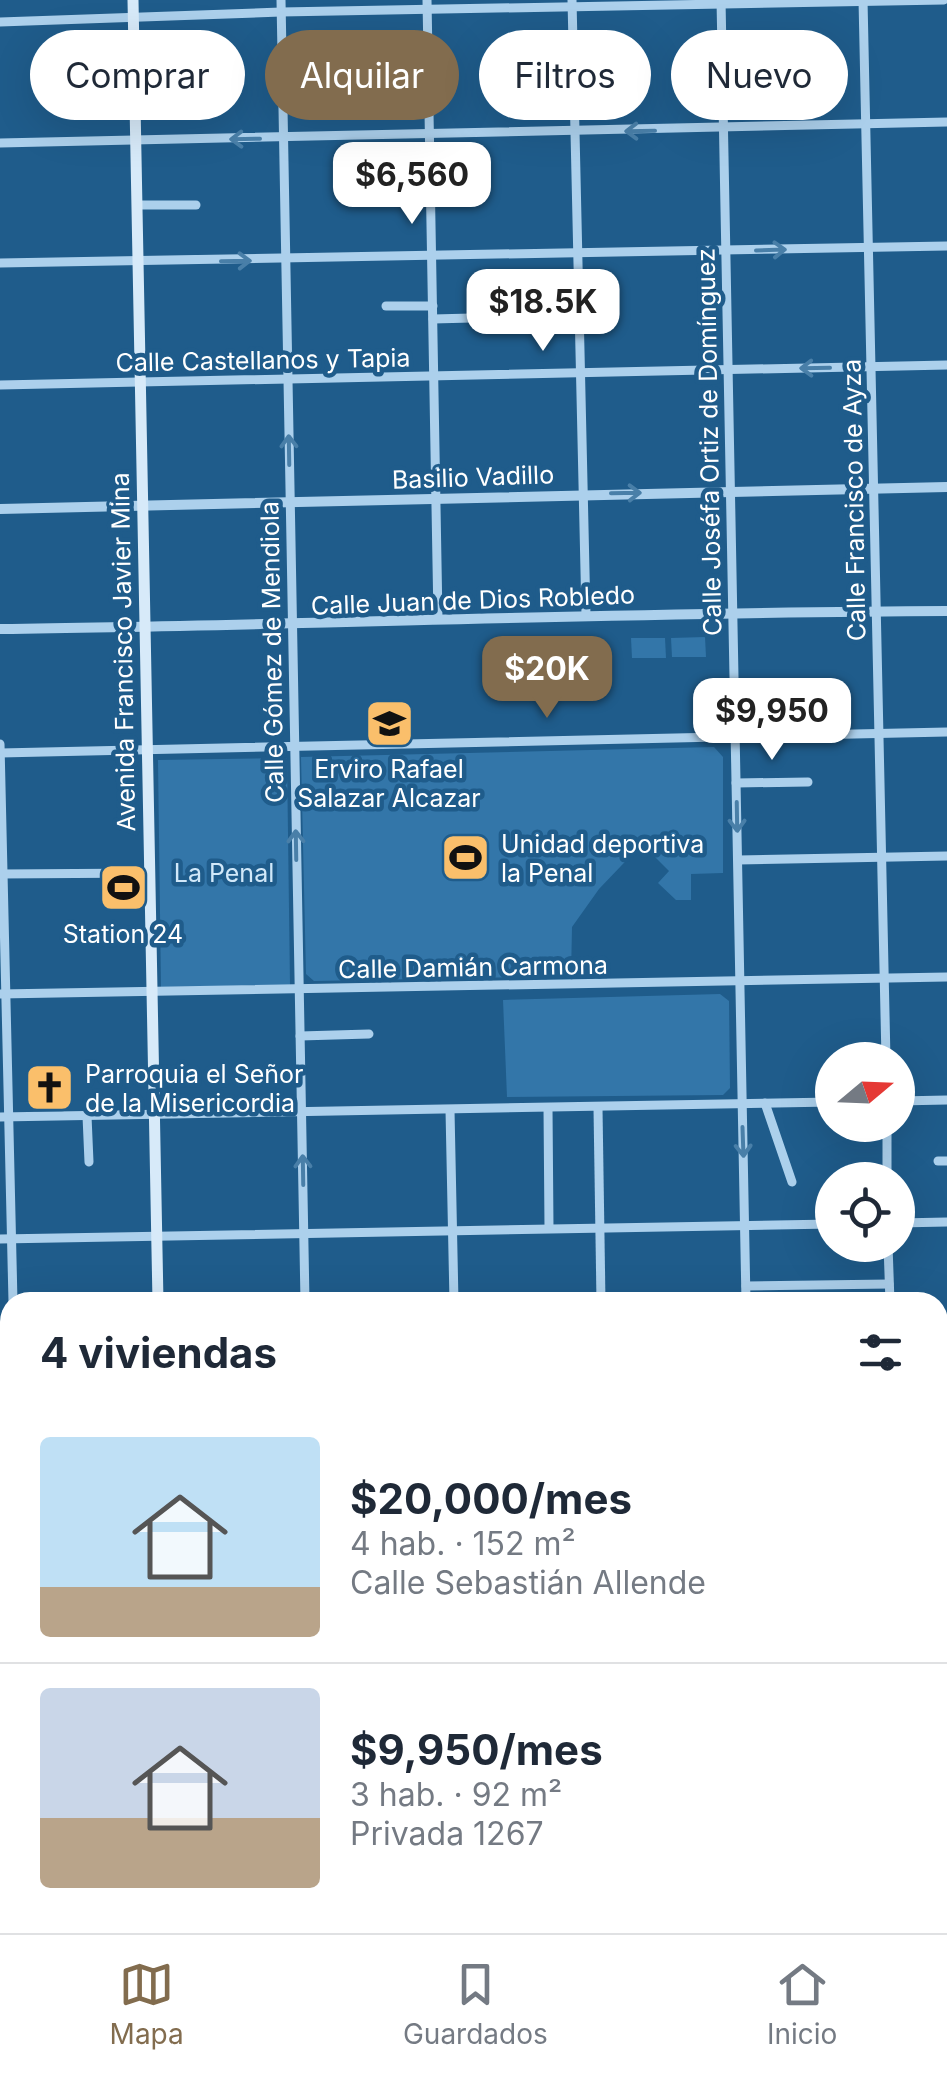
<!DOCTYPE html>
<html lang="es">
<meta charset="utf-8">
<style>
body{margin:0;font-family:Inter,sans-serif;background:#f2f2f3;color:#1f2937;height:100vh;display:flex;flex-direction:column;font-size:38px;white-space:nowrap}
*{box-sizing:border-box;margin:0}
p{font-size:32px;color:#747a83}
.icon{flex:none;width:55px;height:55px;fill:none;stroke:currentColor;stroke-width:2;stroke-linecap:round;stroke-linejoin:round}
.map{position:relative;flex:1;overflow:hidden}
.details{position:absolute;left:0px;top:1292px;width:948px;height:642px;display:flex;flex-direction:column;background:#fff;border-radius:30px 30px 0 0;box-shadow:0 10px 40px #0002}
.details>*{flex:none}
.banner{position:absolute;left:30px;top:30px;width:888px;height:90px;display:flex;gap:20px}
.needle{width:65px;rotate:71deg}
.fabs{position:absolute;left:815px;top:1042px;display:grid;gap:20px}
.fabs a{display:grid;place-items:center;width:100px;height:100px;border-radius:50%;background:#fff;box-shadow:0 10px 40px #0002;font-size:50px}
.price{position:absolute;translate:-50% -85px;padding:0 22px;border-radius:20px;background:#fff;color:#222;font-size:32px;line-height:65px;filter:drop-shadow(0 2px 5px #0008)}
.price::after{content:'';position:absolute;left:50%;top:60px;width:30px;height:22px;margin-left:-15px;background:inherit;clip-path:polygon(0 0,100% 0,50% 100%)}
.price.selected{background:#826c4e;color:#fff}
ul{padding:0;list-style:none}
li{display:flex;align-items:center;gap:30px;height:250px;padding:0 40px}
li+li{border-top:2px solid #e0e1e3}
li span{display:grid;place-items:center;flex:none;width:280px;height:200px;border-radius:10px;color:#555}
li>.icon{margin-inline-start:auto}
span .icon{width:120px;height:120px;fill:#fffc;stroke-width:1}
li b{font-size:42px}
h2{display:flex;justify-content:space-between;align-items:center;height:120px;padding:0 40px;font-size:42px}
.chip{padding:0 35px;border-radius:45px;background:#fff;box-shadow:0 10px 40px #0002;font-size:35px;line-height:90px}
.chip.selected{background:#826c4e;color:#fff}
.tabs{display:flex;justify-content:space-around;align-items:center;height:140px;border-top:2px solid #e0e1e3;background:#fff;font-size:28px;color:#747a83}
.tabs a{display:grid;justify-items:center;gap:5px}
.tabs .selected{color:#826c4e}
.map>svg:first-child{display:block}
.green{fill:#3376a9}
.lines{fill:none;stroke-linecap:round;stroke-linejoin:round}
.minor{stroke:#acd0ec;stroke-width:9}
.tertiary{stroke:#acd0ec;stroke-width:10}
.secondary{stroke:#d7eaf9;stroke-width:11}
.oneway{stroke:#497fa8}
.labels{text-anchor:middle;stroke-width:9;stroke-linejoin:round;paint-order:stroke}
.street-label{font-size:25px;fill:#fff;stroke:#1f5c8b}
.poi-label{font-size:25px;fill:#fff;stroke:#1f5c8b}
.park-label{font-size:25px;fill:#d1e8f9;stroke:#1f5c8b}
</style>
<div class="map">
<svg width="947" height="1933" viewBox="0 0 947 1933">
<rect width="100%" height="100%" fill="#1f5c8b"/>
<g class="green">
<polygon points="705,637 706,657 672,657 671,638"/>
<polygon points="631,638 665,638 666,658 632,658"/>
<polygon points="714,747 723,757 723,873 691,874 691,900 676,900 658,883 669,871 642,844 599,889 572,927 571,976 314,981 306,974 301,757"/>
<polygon points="287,758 290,985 161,987 158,760"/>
<polygon points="720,994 729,1001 730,1088 723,1095 507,1097 503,1000"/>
</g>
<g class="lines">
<g class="minor">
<polyline points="281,0 305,1302"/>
<polyline points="427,0 438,619"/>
<polyline points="572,0 586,615"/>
<polyline points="721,0 746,1302"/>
<polyline points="863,0 886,1060"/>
<polyline points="0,22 281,12 944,0"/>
<polyline points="0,143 947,122"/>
<polyline points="137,205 196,205"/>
<polyline points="0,263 947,246"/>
<polyline points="386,306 433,306"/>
<polyline points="433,319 579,315"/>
<polyline points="0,385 947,365"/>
<polyline points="0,744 13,1302"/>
<polyline points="0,753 947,732"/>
<polyline points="736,783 808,782"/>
<polyline points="738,860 947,856"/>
<polyline points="0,874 150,873"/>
<polyline points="0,994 947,977"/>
<polyline points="300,1036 369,1034"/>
<polyline points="898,1101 947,1100"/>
<polyline points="765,1103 792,1182"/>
<polyline points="548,1108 549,1228"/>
<polyline points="598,1108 601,1302"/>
<polyline points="450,1110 454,1302"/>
<polyline points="87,1116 89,1162"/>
<polyline points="0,1117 832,1102"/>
<polyline points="887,1125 887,1180"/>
<polyline points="938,1161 947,1161"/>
<polyline points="898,1223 947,1222"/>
<polyline points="0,1239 832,1224"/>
<polyline points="888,1245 890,1302"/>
<polyline points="746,1286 889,1284"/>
<polyline points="215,1302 215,1301"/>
<polyline points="938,1343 947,1343"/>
<polyline points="0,1362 10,1362"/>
<polyline points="938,1403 947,1403"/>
<polyline points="938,1466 947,1466"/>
<polyline points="0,1484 10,1484"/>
<polyline points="0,1542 10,1542"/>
<polyline points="938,1588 947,1588"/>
<polyline points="0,1605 10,1605"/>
<polyline points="938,1710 947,1710"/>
<polyline points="0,1726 10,1726"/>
<polyline points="938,1832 947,1832"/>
<polyline points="0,1850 10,1850"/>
<polyline points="24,1925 24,1933"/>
<polyline points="317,1925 317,1933"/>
<polyline points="464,1925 464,1933"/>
<polyline points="611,1925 611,1933"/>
<polyline points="672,1925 672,1933"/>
<polyline points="759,1925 759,1933"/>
<polyline points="904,1925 904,1933"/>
</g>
<g class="tertiary">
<polyline points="0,509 947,487"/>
<path d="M0,629C316,625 631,612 947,611"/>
</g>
<g class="secondary">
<polyline points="133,0 158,1302"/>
<polyline points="169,1925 169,1933"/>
</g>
</g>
<defs><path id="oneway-shaft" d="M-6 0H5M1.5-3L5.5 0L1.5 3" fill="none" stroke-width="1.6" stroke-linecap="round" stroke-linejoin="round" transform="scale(2.5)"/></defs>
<g class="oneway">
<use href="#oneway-shaft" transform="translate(640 131) rotate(179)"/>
<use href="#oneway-shaft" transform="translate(245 139) rotate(179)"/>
<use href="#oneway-shaft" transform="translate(771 250) rotate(-2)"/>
<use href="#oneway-shaft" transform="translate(236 261) rotate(-1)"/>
<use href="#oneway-shaft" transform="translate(815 368) rotate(179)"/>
<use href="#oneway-shaft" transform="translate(289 450) rotate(-91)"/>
<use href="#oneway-shaft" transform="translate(626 493) rotate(-1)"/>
<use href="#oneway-shaft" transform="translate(737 817) rotate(89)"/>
<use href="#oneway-shaft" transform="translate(296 845) rotate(-91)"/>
<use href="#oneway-shaft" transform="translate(743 1142) rotate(88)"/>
<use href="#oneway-shaft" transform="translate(303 1170) rotate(-91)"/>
</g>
<defs>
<symbol id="school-square" viewBox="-11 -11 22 22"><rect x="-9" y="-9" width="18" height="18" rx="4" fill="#fabf6b" stroke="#1f5c8b"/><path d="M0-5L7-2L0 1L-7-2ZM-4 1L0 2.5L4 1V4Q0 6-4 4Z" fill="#111"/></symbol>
<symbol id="stadium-square" viewBox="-11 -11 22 22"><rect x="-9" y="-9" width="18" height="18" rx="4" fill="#fabf6b" stroke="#1f5c8b"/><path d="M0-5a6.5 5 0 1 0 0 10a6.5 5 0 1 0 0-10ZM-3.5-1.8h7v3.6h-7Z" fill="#111"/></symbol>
<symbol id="church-square" viewBox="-11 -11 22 22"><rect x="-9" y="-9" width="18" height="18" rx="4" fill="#fabf6b" stroke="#1f5c8b"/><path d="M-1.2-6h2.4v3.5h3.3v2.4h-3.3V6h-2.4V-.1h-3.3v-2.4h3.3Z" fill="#111"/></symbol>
</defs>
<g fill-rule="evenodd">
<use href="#school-square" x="362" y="696" width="55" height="55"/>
<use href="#stadium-square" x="438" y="830" width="55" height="55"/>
<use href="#stadium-square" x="96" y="860" width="55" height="55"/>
<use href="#church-square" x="22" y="1060" width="55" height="55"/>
</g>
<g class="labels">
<g class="street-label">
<text transform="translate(263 360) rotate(-1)" y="9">Calle Castellanos y Tapia</text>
<text transform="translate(709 442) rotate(-91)" y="9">Calle Joséfa Ortiz de Domínguez</text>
<text transform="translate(473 477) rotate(-2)" y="9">Basilio Vadillo</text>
<text transform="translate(854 500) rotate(-91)" y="9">Calle Francisco de Ayza</text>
<text transform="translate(473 600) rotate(-2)" y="9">Calle Juan de Dios Robledo</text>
<text transform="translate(123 652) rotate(-91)" y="9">Avenida Francisco Javier Mina</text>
<text transform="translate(272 652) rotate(-91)" y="9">Calle Gómez de Mendiola</text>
<text transform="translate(473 967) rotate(-1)" y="9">Calle Damián Carmona</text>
</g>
<g class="poi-label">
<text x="389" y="778">Erviro Rafael<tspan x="389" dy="29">Salazar Alcazar</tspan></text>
<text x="501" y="853" text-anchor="start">Unidad deportiva<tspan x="501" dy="29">la Penal</tspan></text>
<text x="123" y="943">Station 24</text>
<text x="85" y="1083" text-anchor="start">Parroquia el Señor<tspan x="85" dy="29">de la Misericordia</tspan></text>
</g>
<g class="park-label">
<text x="224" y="882">La Penal</text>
</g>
</g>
</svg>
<div class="fabs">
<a><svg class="needle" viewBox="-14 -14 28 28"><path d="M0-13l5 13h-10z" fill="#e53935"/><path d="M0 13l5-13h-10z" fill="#747a83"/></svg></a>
<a><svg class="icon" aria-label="locate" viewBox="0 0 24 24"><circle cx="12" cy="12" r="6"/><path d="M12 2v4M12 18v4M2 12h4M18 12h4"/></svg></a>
</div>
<b class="price" style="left:412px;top:227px">$6,560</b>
<b class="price" style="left:543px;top:354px">$18.5K</b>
<b class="price selected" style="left:547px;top:721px">$20K</b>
<b class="price" style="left:772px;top:763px">$9,950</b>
<div class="banner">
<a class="chip">Comprar</a>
<a class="chip selected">Alquilar</a>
<a class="chip">Filtros</a>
<a class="chip">Nuevo</a>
</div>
<section class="details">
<h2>4 viviendas<svg class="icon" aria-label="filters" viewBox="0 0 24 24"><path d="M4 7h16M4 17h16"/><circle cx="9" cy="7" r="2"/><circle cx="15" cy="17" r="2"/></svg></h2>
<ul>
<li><span style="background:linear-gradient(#bfe0f5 75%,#b9a48a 0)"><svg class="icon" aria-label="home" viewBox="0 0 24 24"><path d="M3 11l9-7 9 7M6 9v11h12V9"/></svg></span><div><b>$20,000/mes</b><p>4 hab. · 152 m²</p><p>Calle Sebastián Allende</p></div></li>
<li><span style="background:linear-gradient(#c9d6e8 65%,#b9a48a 0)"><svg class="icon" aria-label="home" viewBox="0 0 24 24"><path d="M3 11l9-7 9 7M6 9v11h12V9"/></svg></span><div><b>$9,950/mes</b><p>3 hab. · 92 m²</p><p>Privada 1267</p></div></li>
</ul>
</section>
</div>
<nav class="tabs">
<a class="selected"><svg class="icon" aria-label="map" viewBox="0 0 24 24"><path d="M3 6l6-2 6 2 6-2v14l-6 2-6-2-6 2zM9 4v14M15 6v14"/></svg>Mapa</a>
<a><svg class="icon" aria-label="saved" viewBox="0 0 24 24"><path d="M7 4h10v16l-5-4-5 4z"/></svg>Guardados</a>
<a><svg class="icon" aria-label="home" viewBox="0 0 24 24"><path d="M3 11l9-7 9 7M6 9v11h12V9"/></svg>Inicio</a>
</nav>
